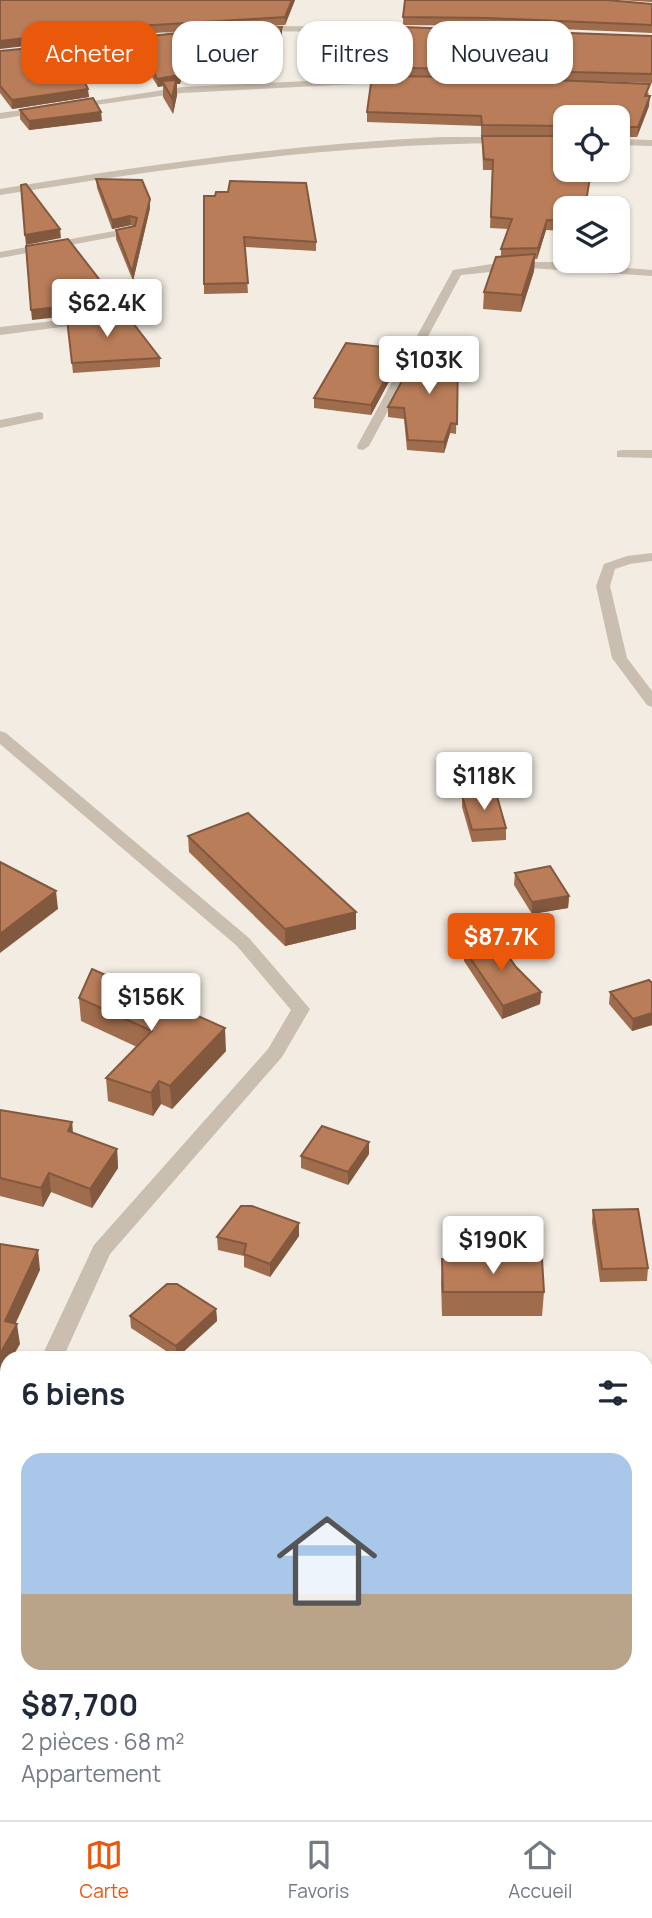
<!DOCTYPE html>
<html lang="fr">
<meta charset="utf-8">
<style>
body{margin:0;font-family:Manrope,sans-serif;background:#f2f2f3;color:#1f2937;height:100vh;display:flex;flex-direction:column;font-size:26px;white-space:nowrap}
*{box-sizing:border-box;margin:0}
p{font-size:23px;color:#747a83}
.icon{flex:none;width:38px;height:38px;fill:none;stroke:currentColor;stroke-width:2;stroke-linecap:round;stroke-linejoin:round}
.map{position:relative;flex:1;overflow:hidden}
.side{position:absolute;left:0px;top:1351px;width:653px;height:469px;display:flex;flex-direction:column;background:#fff;border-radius:21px 21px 0 0;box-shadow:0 2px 5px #0004}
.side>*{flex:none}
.top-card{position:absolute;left:21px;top:21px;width:611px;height:63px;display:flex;gap:14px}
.controls{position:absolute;left:553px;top:105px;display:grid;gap:14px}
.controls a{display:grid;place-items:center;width:77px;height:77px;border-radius:14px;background:#fff;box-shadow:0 2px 5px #0004;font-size:35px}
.price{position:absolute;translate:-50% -60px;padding:0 16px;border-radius:7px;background:#fff;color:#222;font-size:23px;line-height:46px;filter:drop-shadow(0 2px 4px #0008)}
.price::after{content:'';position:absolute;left:50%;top:42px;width:21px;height:16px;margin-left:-10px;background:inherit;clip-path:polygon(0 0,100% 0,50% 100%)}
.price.on{background:#ea580c;color:#fff}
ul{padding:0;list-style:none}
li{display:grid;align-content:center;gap:14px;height:371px;padding:0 21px}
li span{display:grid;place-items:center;height:217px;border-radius:21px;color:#555}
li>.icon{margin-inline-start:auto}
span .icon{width:126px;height:126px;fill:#fffc;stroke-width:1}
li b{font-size:30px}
h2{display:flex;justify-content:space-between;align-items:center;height:84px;padding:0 21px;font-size:30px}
.chip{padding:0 24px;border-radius:21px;background:#fff;box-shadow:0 2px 5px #0004;font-size:24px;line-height:63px}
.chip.on{background:#ea580c;color:#fff}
.menu{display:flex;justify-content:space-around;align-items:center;height:98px;border-top:2px solid #e0e1e3;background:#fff;font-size:19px;color:#747a83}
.menu a{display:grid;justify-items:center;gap:4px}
.menu .on{color:#ea580c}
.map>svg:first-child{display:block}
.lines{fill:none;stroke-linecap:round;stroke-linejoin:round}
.lane{fill:#c9beaf;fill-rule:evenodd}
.street{fill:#c9beaf;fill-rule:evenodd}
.wall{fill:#9f6c4d}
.shaded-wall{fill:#82583e}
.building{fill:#b97d59;stroke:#82583e;stroke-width:2}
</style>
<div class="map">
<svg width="652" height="1820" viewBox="0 0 652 1820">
<rect width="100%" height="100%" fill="#f2ece3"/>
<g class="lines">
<polygon class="lane" points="505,262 554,262 652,270 652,276 529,268 461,275 369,446 363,450 358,449 357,446 453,270"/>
<g class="street">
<polygon points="258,26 426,27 430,30 426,33 255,31 255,27"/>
<polygon points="226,27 229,28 229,32 167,38 163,35 167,32"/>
<polygon points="393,77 396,78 396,82 182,93 73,108 68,105 182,87"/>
<polygon points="42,107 47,110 45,112 0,119 0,113"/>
<path d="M441,137H504L509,140L504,143C334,144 168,168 0,195V189C146,165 292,144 441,137Z"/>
<polygon points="618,139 652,140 652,146 618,145"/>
<polygon points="131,228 135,229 135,233 0,258 0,252"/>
<polygon points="157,309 161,310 161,314 0,335 0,327"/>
<polygon points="39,412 43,413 43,419 0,428 0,420"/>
<polygon points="622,450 652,450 652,458 617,457 617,451"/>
<polygon points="652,553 652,561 630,564 615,569 610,586 627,658 652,691 652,707 647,705 612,658 596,586 604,564 627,556"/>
<polygon points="0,731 6,733 249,938 310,1009 282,1057 110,1254 63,1358 41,1358 94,1245 268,1049 291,1010 237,946 0,744"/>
<polygon points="7,1449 7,1480 0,1482 0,1451"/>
<polygon points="0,1699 7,1701 7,1724 0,1722"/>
<polygon points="247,1813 288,1813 291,1820 250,1820"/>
</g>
</g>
<g class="wall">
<polygon points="0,0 295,0 285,25 122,35"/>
<polygon points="619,0 652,0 652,2"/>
<polygon points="652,4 652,33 488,26 403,25 403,17"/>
<polygon points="282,27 282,35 269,71 203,71 203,31"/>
<polygon points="652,36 652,83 588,81 649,93 648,96 649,106 637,137 618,137 618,117 565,117 565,136 481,135 481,126 367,122 367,112 413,76 373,75 373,67 399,52"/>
<polygon points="190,40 180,84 177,84 177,95 173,114 163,97 163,86 158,87 152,77 86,84 89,97 12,109 0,93 0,51"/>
<polygon points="20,110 102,121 29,130 20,119"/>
<polygon points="482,136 606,170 606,181 590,181 565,208 565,231 546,230 537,259 535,259 534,271 521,312 483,309 484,292 501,256 501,249 508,229 490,228 492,170 483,170"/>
<polygon points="96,179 150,199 150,208 133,281 116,239 116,230 134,227 131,225 112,229 97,188"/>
<polygon points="204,196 316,242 316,251 245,247 248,293 204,294"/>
<polygon points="123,314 160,358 160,367 73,373 67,319"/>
<polygon points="458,356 456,434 450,433 444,453 407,450 404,419 388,417 388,407"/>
<polygon points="401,359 371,415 314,408 314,398"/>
<polygon points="462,795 506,828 506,840 472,842 462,807"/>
<polygon points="188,836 356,912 356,929 285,946 189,852"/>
<polygon points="515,873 569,896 568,908 532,914 514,885"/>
<polygon points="464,949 516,967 541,992 540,1004 502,1019 464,961"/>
<polygon points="652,983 652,1025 632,1031 609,1004 610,992"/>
<polygon points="79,998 226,1051 172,1109 161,1104 153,1116 108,1101 106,1078 137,1047 81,1021"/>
<polygon points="0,1110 72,1122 73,1133 117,1149 118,1168 92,1208 51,1192 43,1207 0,1196"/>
<polygon points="369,1154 348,1185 301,1168 301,1156"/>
<polygon points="593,1210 648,1268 647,1281 600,1282 592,1222"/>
<polygon points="299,1236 270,1277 244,1267 244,1256 218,1250 217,1237"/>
<polygon points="442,1259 544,1292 542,1316 442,1316 441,1283"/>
<polygon points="216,1309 217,1321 177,1358 131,1328 130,1316"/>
<polygon points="567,1813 646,1813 652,1820 596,1820"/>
</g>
<g class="shaded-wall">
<polygon points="292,0 295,0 285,25 285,17"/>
<polygon points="121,27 122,35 0,49 0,41"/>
<polygon points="282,27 282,35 269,71 269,63"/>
<polygon points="190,32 190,40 180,84 177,84 177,95 173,114 172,98 162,81 163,86 158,87 157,79"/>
<polygon points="152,69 152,77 82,84 81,75"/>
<polygon points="88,89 89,97 12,109 12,100"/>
<polygon points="650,96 649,106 637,137 638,127"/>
<polygon points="101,112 102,121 29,130 29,121"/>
<polygon points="150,199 150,208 133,281 132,272"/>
<polygon points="130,216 131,225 112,229 112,220"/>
<polygon points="547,220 546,230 537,259 538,248"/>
<polygon points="60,229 61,238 26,245 25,235"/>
<polygon points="535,254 534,271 521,312 522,295"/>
<polygon points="116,301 117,311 32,320 31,310"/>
<polygon points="402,349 401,359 371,415 371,405"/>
<polygon points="451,423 450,433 444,453 444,442"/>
<polygon points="56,891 58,909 0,953 0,934"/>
<polygon points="569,896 568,908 532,914 532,902"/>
<polygon points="356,912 356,929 285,946 285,929"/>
<polygon points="541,992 540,1004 502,1019 503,1006"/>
<polygon points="652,1013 652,1025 632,1031 633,1019"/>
<polygon points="225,1028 226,1051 172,1109 170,1086"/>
<polygon points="159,1081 161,1104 153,1116 151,1093"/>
<polygon points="72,1122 73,1140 68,1131"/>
<polygon points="369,1142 369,1154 348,1185 348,1172"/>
<polygon points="117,1149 118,1168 92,1208 90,1189"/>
<polygon points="49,1173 51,1192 43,1207 41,1188"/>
<polygon points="299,1223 299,1236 270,1277 270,1264"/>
<polygon points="38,1250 40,1270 8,1340 17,1324 20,1344 12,1358 7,1358 7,1366 0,1378 0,1354 5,1321"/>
<polygon points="216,1309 217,1321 176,1358 176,1346"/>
<polygon points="26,1813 40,1813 37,1820 22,1820"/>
</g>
<g class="building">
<polygon points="0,0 292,0 285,17 121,27 0,41"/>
<polygon points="405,0 607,0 652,4 652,25 488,18 403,17"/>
<polygon points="282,27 269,63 203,63 203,31"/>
<polygon points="402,27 652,36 652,74 373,67 375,51 399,52"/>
<polygon points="190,32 179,75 157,79 152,69 81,75 88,89 12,100 0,86 0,51"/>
<polygon points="372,76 477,77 650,84 645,96 650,96 638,127 618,127 618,117 565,117 565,126 482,125 481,116 367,112"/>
<polygon points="176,80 172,98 162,81"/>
<polygon points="93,98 101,112 29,121 20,110"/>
<polygon points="482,136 565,136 565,170 606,170 606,171 591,171 585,208 565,208 565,221 547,220 538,248 501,249 512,219 491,217 493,160 484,159"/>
<polygon points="96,179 142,180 150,199 132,272 116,230 135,226 137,218 130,216 112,220"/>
<polygon points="230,181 306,183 316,242 244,237 248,283 204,284 204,196 215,196 216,192 228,192"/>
<polygon points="26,184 60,229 25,235 21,185"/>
<polygon points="68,239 116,301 31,310 26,246"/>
<polygon points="535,254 522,295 484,292 496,257"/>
<polygon points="123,312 122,314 126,314 160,358 72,363 67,319"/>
<polygon points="346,343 402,349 371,405 314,398"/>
<polygon points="418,351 458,356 457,424 451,423 444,442 408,440 404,408 388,407"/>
<polygon points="496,793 506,828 472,830 462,795"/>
<polygon points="248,813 356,912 285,929 188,836"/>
<polygon points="0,862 56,891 0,934"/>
<polygon points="550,866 569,896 532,902 515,873"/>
<polygon points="497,940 516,967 541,992 503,1006 464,949"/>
<polygon points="92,969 225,1028 170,1086 159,1081 151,1093 106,1078 152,1031 79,998"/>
<polygon points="649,980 652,983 652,1013 633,1019 610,992"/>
<polygon points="0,1110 72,1122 68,1131 117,1149 90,1189 49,1173 41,1188 0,1178"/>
<polygon points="322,1126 369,1142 348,1172 301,1156"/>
<polygon points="241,1206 252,1206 299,1223 270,1264 244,1254 246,1244 217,1237"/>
<polygon points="638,1209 648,1268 602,1269 593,1210"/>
<polygon points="0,1244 38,1250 5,1321 17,1324 0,1354"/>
<polygon points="442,1259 542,1259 544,1292 443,1292"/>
<polygon points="167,1284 177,1284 216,1309 176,1346 130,1316"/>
<polygon points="0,1715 7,1717 7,1813 26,1813 22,1820 0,1820"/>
<polygon points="646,1760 652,1760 652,1820 600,1820 600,1813 646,1813"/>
</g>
</svg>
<div class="controls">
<a><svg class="icon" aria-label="locate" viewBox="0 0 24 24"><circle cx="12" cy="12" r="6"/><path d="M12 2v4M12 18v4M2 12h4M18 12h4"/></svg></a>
<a><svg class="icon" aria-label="layers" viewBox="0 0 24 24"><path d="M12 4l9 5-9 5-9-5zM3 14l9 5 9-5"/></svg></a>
</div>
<b class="price" style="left:107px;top:339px">$62.4K</b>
<b class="price" style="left:429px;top:396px">$103K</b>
<b class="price" style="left:484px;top:812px">$118K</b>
<b class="price on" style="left:501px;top:973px">$87.7K</b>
<b class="price" style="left:151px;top:1033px">$156K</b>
<b class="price" style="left:493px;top:1276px">$190K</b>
<div class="top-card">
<a class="chip on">Acheter</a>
<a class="chip">Louer</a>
<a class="chip">Filtres</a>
<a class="chip">Nouveau</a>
</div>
<section class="side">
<h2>6 biens<svg class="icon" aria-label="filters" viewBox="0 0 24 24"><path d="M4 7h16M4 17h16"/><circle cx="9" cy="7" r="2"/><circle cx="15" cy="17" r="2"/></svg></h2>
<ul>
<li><span style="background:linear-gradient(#a9c7e8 65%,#b9a48a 0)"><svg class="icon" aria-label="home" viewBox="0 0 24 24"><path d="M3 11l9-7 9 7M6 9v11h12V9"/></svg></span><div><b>$87,700</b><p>2 pièces · 68 m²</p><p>Appartement</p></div></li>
</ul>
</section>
</div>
<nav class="menu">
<a class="on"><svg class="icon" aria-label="map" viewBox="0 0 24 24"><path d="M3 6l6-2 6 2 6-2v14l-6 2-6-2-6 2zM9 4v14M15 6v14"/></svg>Carte</a>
<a><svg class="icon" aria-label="saved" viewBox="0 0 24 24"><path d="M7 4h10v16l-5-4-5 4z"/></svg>Favoris</a>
<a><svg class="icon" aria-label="home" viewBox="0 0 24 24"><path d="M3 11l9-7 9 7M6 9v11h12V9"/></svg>Accueil</a>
</nav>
